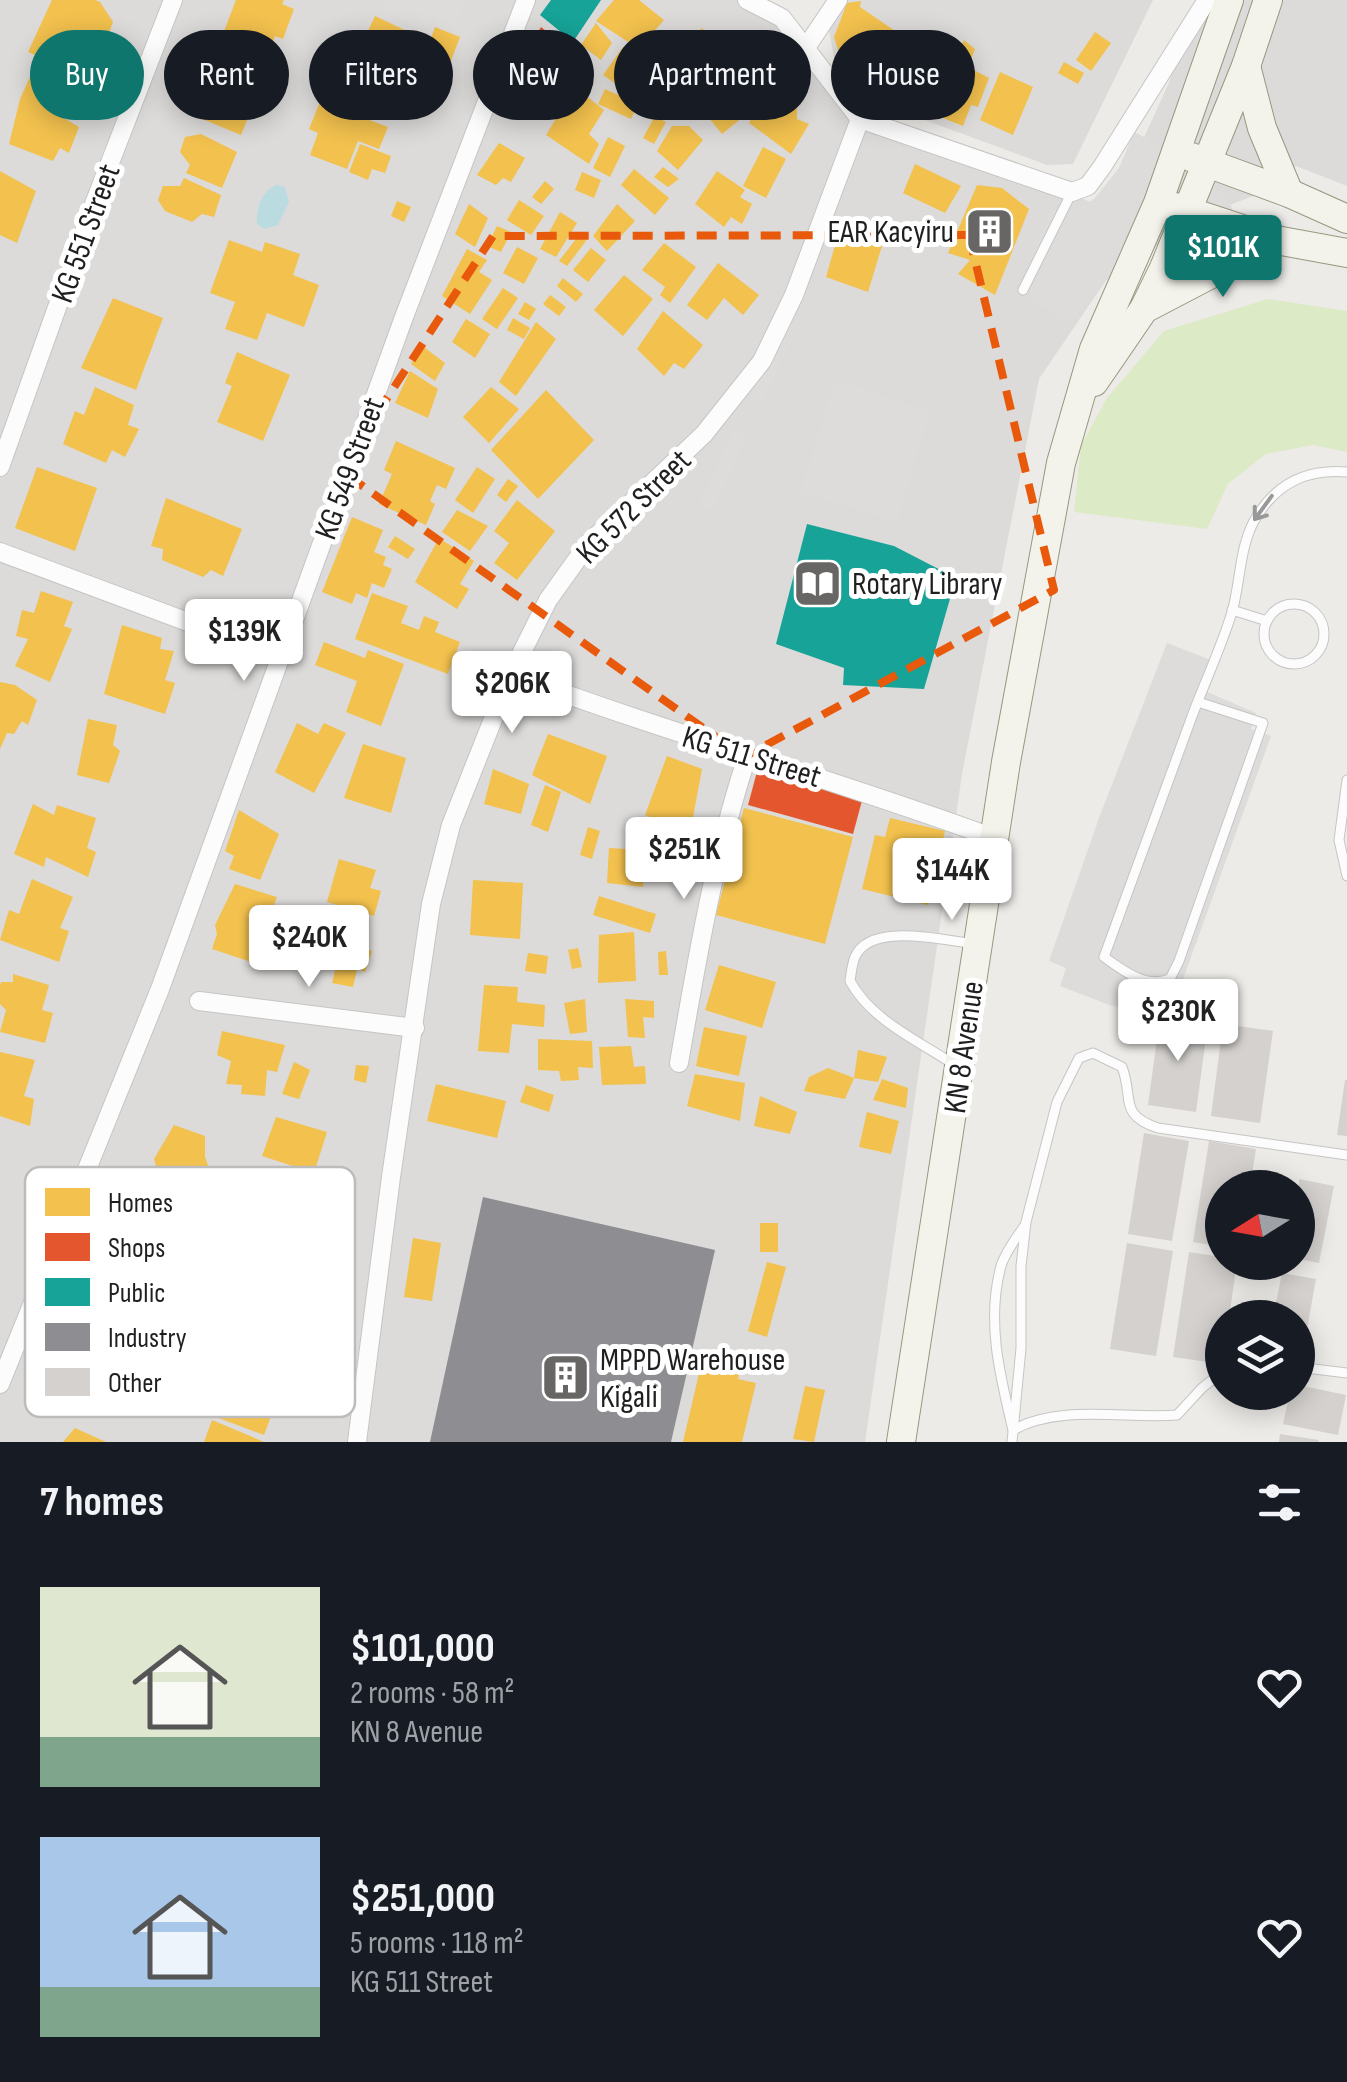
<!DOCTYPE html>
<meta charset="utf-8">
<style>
body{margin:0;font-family:"Sofia Sans Condensed",sans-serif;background:#242831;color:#f1f3f6;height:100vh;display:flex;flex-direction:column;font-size:38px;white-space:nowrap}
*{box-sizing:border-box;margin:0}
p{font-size:32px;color:#9ea1a6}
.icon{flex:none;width:55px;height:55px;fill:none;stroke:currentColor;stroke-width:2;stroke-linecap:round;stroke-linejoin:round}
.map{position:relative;height:1442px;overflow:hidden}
.sheet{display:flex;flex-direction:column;background:#171b24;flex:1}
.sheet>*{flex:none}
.top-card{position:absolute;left:30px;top:30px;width:1288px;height:90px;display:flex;gap:20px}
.needle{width:65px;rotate:259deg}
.fabs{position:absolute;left:1205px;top:1170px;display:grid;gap:20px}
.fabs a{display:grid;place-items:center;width:110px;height:110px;border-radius:50%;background:#171b24;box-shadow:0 5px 25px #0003;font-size:50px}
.price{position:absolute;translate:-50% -85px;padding:0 22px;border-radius:10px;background:#fff;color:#222;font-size:32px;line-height:65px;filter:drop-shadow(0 2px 5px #0008)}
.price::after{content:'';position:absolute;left:50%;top:60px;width:30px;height:22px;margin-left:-15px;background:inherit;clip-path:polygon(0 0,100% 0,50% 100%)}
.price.selected{background:#0f766e;color:#fff}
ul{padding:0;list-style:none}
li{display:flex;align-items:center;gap:30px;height:250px;padding:0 40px}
li span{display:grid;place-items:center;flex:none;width:280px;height:200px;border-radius:0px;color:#555}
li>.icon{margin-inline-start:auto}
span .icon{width:120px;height:120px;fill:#fffc;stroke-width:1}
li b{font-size:42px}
h2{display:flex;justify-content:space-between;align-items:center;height:120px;padding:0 40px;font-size:42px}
.chip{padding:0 35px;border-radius:45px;background:#171b24;box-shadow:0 5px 25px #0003;font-size:35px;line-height:90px}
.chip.selected{background:#0f766e;color:#fff}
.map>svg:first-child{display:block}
.residential{fill:#dcdbd9}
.grass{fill:#dceac6}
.parking{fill:#dddcdb}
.water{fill:#badce1}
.homes{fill:#f2c14e}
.shops{fill:#e4572e}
.public{fill:#17a398}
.industry{fill:#8d8d92}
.building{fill:#d4d1ce}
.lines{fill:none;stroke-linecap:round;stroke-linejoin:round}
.lane-casing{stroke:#c6c5c4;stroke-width:11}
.street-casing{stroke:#c6c5c4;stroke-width:20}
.secondary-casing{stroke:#97977f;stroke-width:30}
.lane{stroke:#fcfcfc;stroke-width:9}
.street{stroke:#fcfcfc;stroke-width:18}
.secondary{stroke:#f4f3eb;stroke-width:28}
.oneway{stroke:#999}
.marked{fill:none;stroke:#e8590c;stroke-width:8;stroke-dasharray:20 12;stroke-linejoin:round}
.labels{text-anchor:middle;stroke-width:10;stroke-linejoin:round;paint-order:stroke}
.poi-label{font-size:32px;fill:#1f1f1f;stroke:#fff;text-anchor:start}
.street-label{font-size:32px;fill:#1f1f1f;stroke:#fff}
.key{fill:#fff;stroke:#bcbcbc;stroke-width:2.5}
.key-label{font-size:28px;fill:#1f1f1f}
</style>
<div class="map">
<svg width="1347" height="1442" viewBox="0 0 1347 1442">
<rect width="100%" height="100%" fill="#edebe8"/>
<polygon class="residential" points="0,0 742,0 778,17 839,85 825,8 827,0 1153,0 1073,164 1047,165 843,90 867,120 902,128 1111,210 1167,87 1201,0 1347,0 1347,186 1296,166 1272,189 1211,212 1115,267 1039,379 962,774 865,1442 0,1442"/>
<polygon class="grass" points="1268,299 1347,311 1347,452 1313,445 1266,454 1228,484 1207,529 1074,512 1081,445 1107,398 1164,331"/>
<g class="parking">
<polygon points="386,0 465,0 456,25 433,17 426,29 382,10"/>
<polygon points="1134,132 1168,149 1199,178 1227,197 1234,213 1183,231 1124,264 1098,288 1070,324 1017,291 1051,211 1079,209 1095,198 1119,168"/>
<polygon points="782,321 796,328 763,402 750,396"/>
<polygon points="835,379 930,412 897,522 800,492"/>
<polygon points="734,430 748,436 712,511 699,504"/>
<polygon points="1167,643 1211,660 1198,688 1256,713 1251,729 1271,736 1174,1004 1160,998 1148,1010 1112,1006 1060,986 1066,968 1049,961 1099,818"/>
</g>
<path class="water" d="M276,185L285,187L289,202L278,225L264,229L257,224C256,207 261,193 276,185Z"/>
<g class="homes">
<polygon points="52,0 95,0 100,2 113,22 95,71 80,64 75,72 28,52"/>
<polygon points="236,0 284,0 282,4 294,9 283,39 275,36 268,57 221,39"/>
<polygon points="614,0 639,0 664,20 639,49 596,21"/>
<polygon points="861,1 860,7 901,35 887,64 854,40 854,49 838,50 834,37 847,3"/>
<polygon points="375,16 411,33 408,38 420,44 398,88 390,84 385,95 360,83 371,61 357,54"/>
<polygon points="596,23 612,43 601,60 581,45"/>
<polygon points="435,27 460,37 437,98 412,90"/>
<polygon points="702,28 730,57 707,84 674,52"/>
<polygon points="1095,32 1111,43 1091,71 1076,60"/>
<polygon points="964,40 975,49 968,67 989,78 978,107 971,105 963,126 943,118 949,100 937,94"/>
<polygon points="750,42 787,66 771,90 730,68"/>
<polygon points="179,47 194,53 188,68 173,62"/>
<polygon points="623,47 645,61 626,91 603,75"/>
<polygon points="902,51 929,64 915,96 886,83"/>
<polygon points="220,53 273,75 260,108 253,105 241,135 195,116"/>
<polygon points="666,54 695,80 676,101 645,77"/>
<polygon points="1064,62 1084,73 1078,84 1058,73"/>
<polygon points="33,70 75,92 62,117 79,127 69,153 60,148 53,161 9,144 20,99"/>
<polygon points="734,71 763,97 751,112 722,86"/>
<polygon points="1000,72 1033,87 1013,135 980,120"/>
<polygon points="786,82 797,97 797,119 809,124 791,154 749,123 759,105"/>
<polygon points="717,85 743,117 722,134 696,102"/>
<polygon points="575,87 604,110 589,134 599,144 589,164 546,135"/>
<polygon points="605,89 638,104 631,119 598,104"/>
<polygon points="336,95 368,108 364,118 388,127 379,149 358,141 347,169 310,155 318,133 309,129 319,104 331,109"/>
<polygon points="655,116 666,122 654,144 643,138"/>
<polygon points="672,126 689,126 703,140 678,170 657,151"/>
<polygon points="201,134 237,152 222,188 186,173 190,165 180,152 185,137"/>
<polygon points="608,137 625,146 610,177 593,168"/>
<polygon points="499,143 525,158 511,182 503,178 496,185 477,175"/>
<polygon points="360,144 391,156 385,173 372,169 368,180 349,172"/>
<polygon points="763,147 786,159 766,198 743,186"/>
<polygon points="915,164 961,186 945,213 903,193"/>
<polygon points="663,167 679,179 668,187 654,177"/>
<polygon points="634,169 669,198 655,215 621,185"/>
<polygon points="0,171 36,191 17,243 0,235"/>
<polygon points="717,171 745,190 740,197 752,204 742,224 731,217 724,227 695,204"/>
<polygon points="582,172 601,180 594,198 575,190"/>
<polygon points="184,178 221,195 214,217 202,214 192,222 165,211 158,200 163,186 180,186"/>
<polygon points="545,181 554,189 541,204 532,197"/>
<polygon points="977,185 1002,188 1029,209 995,295 958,274 970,260 948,253"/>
<polygon points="519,200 544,216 531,235 507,220"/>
<polygon points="397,201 411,207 404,222 391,216"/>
<polygon points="469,204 488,218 475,247 455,234"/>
<polygon points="617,204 635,221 607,251 593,236"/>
<polygon points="560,212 577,223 556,257 540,249"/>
<polygon points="841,224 885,236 868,292 826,277"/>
<polygon points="497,226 511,232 501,252 487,246"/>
<polygon points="579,235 586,241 567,266 559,261"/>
<polygon points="229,240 262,252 265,242 300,254 293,275 319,285 304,327 267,313 257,340 225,329 235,302 210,293"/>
<polygon points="664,243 696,267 670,303 660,295 665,287 642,270"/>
<polygon points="517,247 538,258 524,284 503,273"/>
<polygon points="591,248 606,260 588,282 573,270"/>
<polygon points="467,249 487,260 479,272 492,280 470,314 442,296"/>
<polygon points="718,263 759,295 743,315 724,298 707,320 687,305"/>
<polygon points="624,275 653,299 623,336 594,310"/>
<polygon points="563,278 583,294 576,302 557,286"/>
<polygon points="503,288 518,298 497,329 482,319"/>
<polygon points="550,295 566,307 559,316 543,304"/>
<polygon points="113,298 163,318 136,390 81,368"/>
<polygon points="525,302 536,309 529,320 518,314"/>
<polygon points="663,311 703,345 684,369 674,363 664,376 637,349"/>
<polygon points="513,318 530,328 524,339 507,330"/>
<polygon points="466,319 490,334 475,358 452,342"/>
<polygon points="536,322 556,339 516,396 499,382"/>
<polygon points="421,345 445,363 435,381 411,364"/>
<polygon points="237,352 290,375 263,441 217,422 232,386 225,383"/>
<polygon points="410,371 438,389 428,418 395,403"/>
<polygon points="95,387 134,405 128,425 139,429 125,457 112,450 106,463 63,444 75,411 84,415"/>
<polygon points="491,387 519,409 489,443 463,417"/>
<polygon points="546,390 594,440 538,499 491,450"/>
<polygon points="396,441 455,468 446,489 437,485 430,501 435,504 426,525 379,504 392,474 384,470"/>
<polygon points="37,467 97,488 75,551 15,528"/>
<polygon points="477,467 495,479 473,513 455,500"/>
<polygon points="508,479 518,486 506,502 497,495"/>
<polygon points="166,498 242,529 223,576 211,570 203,577 162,560 163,549 151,546"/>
<polygon points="517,500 555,531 517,580 494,563 509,543 494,531"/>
<polygon points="457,510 488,526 470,551 442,532"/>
<polygon points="352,517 383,530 374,552 386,557 383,565 392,569 384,588 372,583 367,598 356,593 352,604 322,592"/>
<polygon points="395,536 415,549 408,559 388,547"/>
<polygon points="439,538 474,561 460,584 469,589 457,609 415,582"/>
<polygon points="41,591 73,602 64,626 72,629 50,682 15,666 28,639 16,636 22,610 34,613"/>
<polygon points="372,593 408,606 401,623 419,630 424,616 439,622 435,632 460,642 448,674 355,639"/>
<polygon points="122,625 162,638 160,649 174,651 165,680 175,683 165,714 104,694"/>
<polygon points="324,642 365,658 368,650 404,664 381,726 346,712 357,681 315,665"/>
<polygon points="0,682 15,685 37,700 28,725 22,721 14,734 7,733 0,749"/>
<polygon points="88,719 117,725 113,745 120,751 109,783 77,775"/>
<polygon points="297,723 318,734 324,723 346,733 314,793 275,772"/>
<polygon points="548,734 607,756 590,804 532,775"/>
<polygon points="363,744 406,758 391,813 344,798"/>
<polygon points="667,756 702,769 690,833 645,815"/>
<polygon points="493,769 529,784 521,814 484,804"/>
<polygon points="545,785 561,792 548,832 531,825"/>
<polygon points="33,804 54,815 57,805 96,818 87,848 96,852 88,877 46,857 44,867 14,854"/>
<polygon points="744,808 853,837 825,944 716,915"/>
<polygon points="239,810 279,834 260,880 229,869 234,856 225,851"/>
<polygon points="890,818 945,831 928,905 862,889 875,835 885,837"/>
<polygon points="588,827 600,831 592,859 580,855"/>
<polygon points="609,848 644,850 643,887 607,883"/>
<polygon points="339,859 376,870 370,888 381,891 374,916 327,902"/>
<polygon points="32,879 73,897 60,928 69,931 59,962 0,940 9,910 19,914"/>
<polygon points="473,880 523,883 520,939 470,935"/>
<polygon points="235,884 277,897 269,918 272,927 254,963 212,949 217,934 215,925"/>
<polygon points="599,896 656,914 650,933 593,915"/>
<polygon points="342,928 369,938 363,948 372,951 365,972 357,969 353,987 332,983 337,962 332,960"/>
<polygon points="634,932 636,981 598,983 599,935"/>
<polygon points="578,948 582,967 572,969 568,950"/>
<polygon points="666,951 668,975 659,975 658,952"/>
<polygon points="528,953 548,956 546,974 525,971"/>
<polygon points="719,965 776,982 762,1028 705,1010"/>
<polygon points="13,974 49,985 42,1010 53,1013 45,1043 0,1032 6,1010 0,1004 0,986 1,982 13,982"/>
<polygon points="484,985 518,987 517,1002 545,1005 544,1027 512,1024 509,1053 478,1051"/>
<polygon points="585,999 587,1032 570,1034 564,1003"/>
<polygon points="625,999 654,1001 654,1018 643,1017 645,1038 628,1037"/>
<polygon points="704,1027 747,1036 739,1076 696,1066"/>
<polygon points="222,1031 285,1045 277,1072 267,1070 265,1096 241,1094 242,1085 226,1084 231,1061 217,1055"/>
<polygon points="538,1039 592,1041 593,1068 578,1067 579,1080 561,1081 559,1071 538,1070"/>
<polygon points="631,1046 634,1067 645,1066 646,1084 602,1085 599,1047"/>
<polygon points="858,1050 887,1057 878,1082 854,1078 845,1099 804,1091 809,1077 828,1068 854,1078"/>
<polygon points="0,1052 35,1060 24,1096 34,1099 30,1126 0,1116"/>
<polygon points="294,1062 310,1070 299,1099 282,1094"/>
<polygon points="356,1065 369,1066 366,1083 354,1080"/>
<polygon points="695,1074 745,1083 740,1121 687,1106"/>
<polygon points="882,1079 908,1088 906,1108 873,1100"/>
<polygon points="436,1084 506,1101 497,1138 427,1121"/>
<polygon points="526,1085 554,1095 549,1112 520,1102"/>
<polygon points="760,1096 797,1112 790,1134 754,1126"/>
<polygon points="867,1112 899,1121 891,1154 859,1147"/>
<polygon points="276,1117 327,1132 314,1173 262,1156"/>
<polygon points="174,1125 205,1136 205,1157 215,1184 203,1206 178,1211 158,1197 160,1181 154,1159"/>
<rect x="760" y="1223" width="18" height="29"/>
<polygon points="413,1238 441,1243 432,1301 404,1297"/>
<polygon points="767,1262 786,1267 767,1337 748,1331"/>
<polygon points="714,1355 742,1362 738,1379 756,1383 742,1442 683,1442 701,1365 711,1368"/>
<polygon points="229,1380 277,1400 264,1435 213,1416"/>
<polygon points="805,1386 825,1390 814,1442 793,1439"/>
<polygon points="212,1420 264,1442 204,1442"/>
<polygon points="75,1428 106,1442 63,1442"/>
</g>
<g class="shops">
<polygon points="541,27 568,49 533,95 509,78"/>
<polygon points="758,768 863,797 853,834 748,805"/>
</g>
<g class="public">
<polygon points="551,0 601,0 573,42 540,15"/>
<polygon points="807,524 894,546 956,578 924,689 843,685 844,668 776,644"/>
</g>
<polygon class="industry" points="483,1197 715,1250 671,1442 430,1442"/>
<g class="building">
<polygon points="1160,1017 1208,1023 1196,1112 1148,1105"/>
<polygon points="1223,1024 1273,1031 1260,1123 1211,1116"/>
<polygon points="1345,1080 1347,1080 1347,1136 1337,1135"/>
<polygon points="1144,1133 1189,1141 1172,1241 1128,1234"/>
<polygon points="1209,1141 1256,1149 1250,1188 1222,1188 1222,1247 1193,1242"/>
<polygon points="1299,1179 1334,1186 1319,1263 1298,1259"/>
<polygon points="1127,1243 1173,1251 1156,1356 1110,1349"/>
<polygon points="1189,1252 1222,1257 1222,1262 1237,1262 1229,1318 1222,1318 1222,1364 1173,1357"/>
<polygon points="1282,1273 1316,1279 1302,1357 1298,1356 1298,1318 1273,1318"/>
<polygon points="1298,1385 1346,1395 1338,1435 1283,1424 1290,1392 1298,1392"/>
<polygon points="1280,1434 1319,1440 1318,1442 1279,1442"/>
</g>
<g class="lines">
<defs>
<g id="lane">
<polyline points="1023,290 1072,192"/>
<circle cx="1294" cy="634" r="30"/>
<polyline points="1232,610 1267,621"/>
<path d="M1198,702L1263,723L1179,961L1170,979C1147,989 1123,971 1104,957C1133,877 1162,798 1191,719C1204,684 1221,648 1232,612C1241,581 1239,544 1257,516C1278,482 1308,469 1347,472"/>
<polyline points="1347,780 1339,840 1347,876"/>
<path d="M953,1064C917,1040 871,1020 850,981C851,974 852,964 855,957C870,921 945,941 976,944"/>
<path d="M1025,1225C1017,1237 1005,1252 1001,1266C986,1321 1000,1376 1013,1430C1060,1404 1124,1419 1177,1415L1202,1388L1222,1372"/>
<polyline points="1298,1367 1347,1373"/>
<path d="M1012,1442L1021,1348V1266L1026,1222L1057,1102L1079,1058L1093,1053L1122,1067C1134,1098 1118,1115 1158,1128L1347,1155"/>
</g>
<g id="street">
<polyline points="747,0 782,18 860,119 1072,192 1088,186 1102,167 1207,0"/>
<polyline points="807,46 838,0"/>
<polyline points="0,467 94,204 173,0"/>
<polyline points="0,552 279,656"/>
<path d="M511,674C670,734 834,779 994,838"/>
<polyline points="199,1001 415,1028"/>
<path d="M679,1063C697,959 714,857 747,757"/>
<polyline points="0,1384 160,989 404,317 526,0"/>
<polyline points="357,1442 391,1177 431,904 451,825 511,674 548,600 588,544 704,434 762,361 794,295 860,119"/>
</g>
<g id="secondary">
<polyline points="1246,66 1262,128 1289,193"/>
<polyline points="1191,157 1289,193 1347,219"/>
<polyline points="1175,207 1276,240 1347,253"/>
<polyline points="1144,309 1276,240"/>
<polyline points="1094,382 1144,309 1164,268 1246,66 1268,0"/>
<polyline points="901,1442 1006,762 1061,463 1094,349 1158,203 1229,0"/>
</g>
</defs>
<use href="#lane" class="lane-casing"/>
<use href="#street" class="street-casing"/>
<use href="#secondary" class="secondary-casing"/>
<use href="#lane" class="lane"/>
<use href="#street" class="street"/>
<use href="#secondary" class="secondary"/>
</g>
<defs><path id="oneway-shaft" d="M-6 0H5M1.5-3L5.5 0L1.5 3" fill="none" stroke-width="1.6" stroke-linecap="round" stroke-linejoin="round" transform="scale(2.5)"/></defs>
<use class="oneway" href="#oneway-shaft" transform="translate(1263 508) rotate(126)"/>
<path class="marked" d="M969,235L1054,590L744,757L340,470L493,236Z"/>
<defs>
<symbol id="building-square" viewBox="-11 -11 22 22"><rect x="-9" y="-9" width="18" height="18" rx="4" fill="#676665" stroke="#fff"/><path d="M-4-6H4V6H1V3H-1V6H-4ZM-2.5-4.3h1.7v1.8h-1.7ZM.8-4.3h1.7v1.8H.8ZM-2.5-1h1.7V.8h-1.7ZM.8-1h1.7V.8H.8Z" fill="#fff"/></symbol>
<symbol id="library-square" viewBox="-11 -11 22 22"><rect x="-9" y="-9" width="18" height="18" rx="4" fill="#676665" stroke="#fff"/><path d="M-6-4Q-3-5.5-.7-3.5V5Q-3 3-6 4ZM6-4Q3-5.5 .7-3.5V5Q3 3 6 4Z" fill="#fff"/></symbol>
</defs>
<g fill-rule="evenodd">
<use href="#building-square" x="962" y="204" width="55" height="55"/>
<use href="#library-square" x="790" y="556" width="55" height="55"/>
<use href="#building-square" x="538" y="1350" width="55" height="55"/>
</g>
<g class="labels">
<g class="poi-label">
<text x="954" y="242" text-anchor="end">EAR Kacyiru</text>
<text x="852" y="594">Rotary Library</text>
<text x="600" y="1370">MPPD Warehouse<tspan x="600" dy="37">Kigali</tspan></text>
</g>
<g class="street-label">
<text transform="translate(85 233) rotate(-70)" y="11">KG 551 Street</text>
<text transform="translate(349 468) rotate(-70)" y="11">KG 549 Street</text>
<text transform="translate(633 506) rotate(-45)" y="11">KG 572 Street</text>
<text transform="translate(752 756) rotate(17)" y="11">KG 511 Street</text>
<text transform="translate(963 1047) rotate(-82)" y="11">KN 8 Avenue</text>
</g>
</g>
<rect x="25" y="1167" width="330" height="250" rx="15" class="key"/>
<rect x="45" y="1188" width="45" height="28" fill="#f2c14e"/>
<rect x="45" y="1233" width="45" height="28" fill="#e4572e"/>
<rect x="45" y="1278" width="45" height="28" fill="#17a398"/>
<rect x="45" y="1323" width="45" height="28" fill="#8d8d92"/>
<rect x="45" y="1368" width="45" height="28" fill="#d4d1ce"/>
<g class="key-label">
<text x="108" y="1212">Homes</text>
<text x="108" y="1257">Shops</text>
<text x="108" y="1302">Public</text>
<text x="108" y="1347">Industry</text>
<text x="108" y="1392">Other</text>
</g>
</svg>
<div class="fabs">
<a><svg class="needle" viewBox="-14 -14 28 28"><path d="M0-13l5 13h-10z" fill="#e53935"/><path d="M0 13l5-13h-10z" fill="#9ea1a6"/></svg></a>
<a><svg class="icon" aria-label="layers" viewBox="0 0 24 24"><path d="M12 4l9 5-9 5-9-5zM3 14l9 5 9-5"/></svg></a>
</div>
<b class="price selected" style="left:1223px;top:300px">$101K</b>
<b class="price" style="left:244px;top:684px">$139K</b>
<b class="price" style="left:512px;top:736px">$206K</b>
<b class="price" style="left:684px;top:902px">$251K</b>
<b class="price" style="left:952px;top:923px">$144K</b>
<b class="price" style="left:309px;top:990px">$240K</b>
<b class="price" style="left:1178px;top:1064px">$230K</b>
<div class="top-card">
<a class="chip selected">Buy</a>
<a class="chip">Rent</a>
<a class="chip">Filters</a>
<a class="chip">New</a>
<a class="chip">Apartment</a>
<a class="chip">House</a>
</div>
</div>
<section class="sheet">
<h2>7 homes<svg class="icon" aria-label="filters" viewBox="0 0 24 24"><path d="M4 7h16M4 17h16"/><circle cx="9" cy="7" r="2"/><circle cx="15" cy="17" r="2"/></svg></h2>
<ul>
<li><span style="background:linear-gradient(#dfe7d0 75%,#7fa58c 0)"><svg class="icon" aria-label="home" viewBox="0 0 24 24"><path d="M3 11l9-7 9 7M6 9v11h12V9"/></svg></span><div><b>$101,000</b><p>2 rooms · 58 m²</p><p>KN 8 Avenue</p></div><svg class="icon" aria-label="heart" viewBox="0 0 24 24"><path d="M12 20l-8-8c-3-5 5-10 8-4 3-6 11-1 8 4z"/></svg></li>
<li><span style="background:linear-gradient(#a9c7e8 75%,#7fa58c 0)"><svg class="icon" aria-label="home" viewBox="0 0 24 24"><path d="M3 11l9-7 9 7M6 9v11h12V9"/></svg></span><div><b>$251,000</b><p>5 rooms · 118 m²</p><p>KG 511 Street</p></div><svg class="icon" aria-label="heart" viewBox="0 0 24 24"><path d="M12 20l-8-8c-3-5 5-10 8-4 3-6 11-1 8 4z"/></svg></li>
</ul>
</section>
